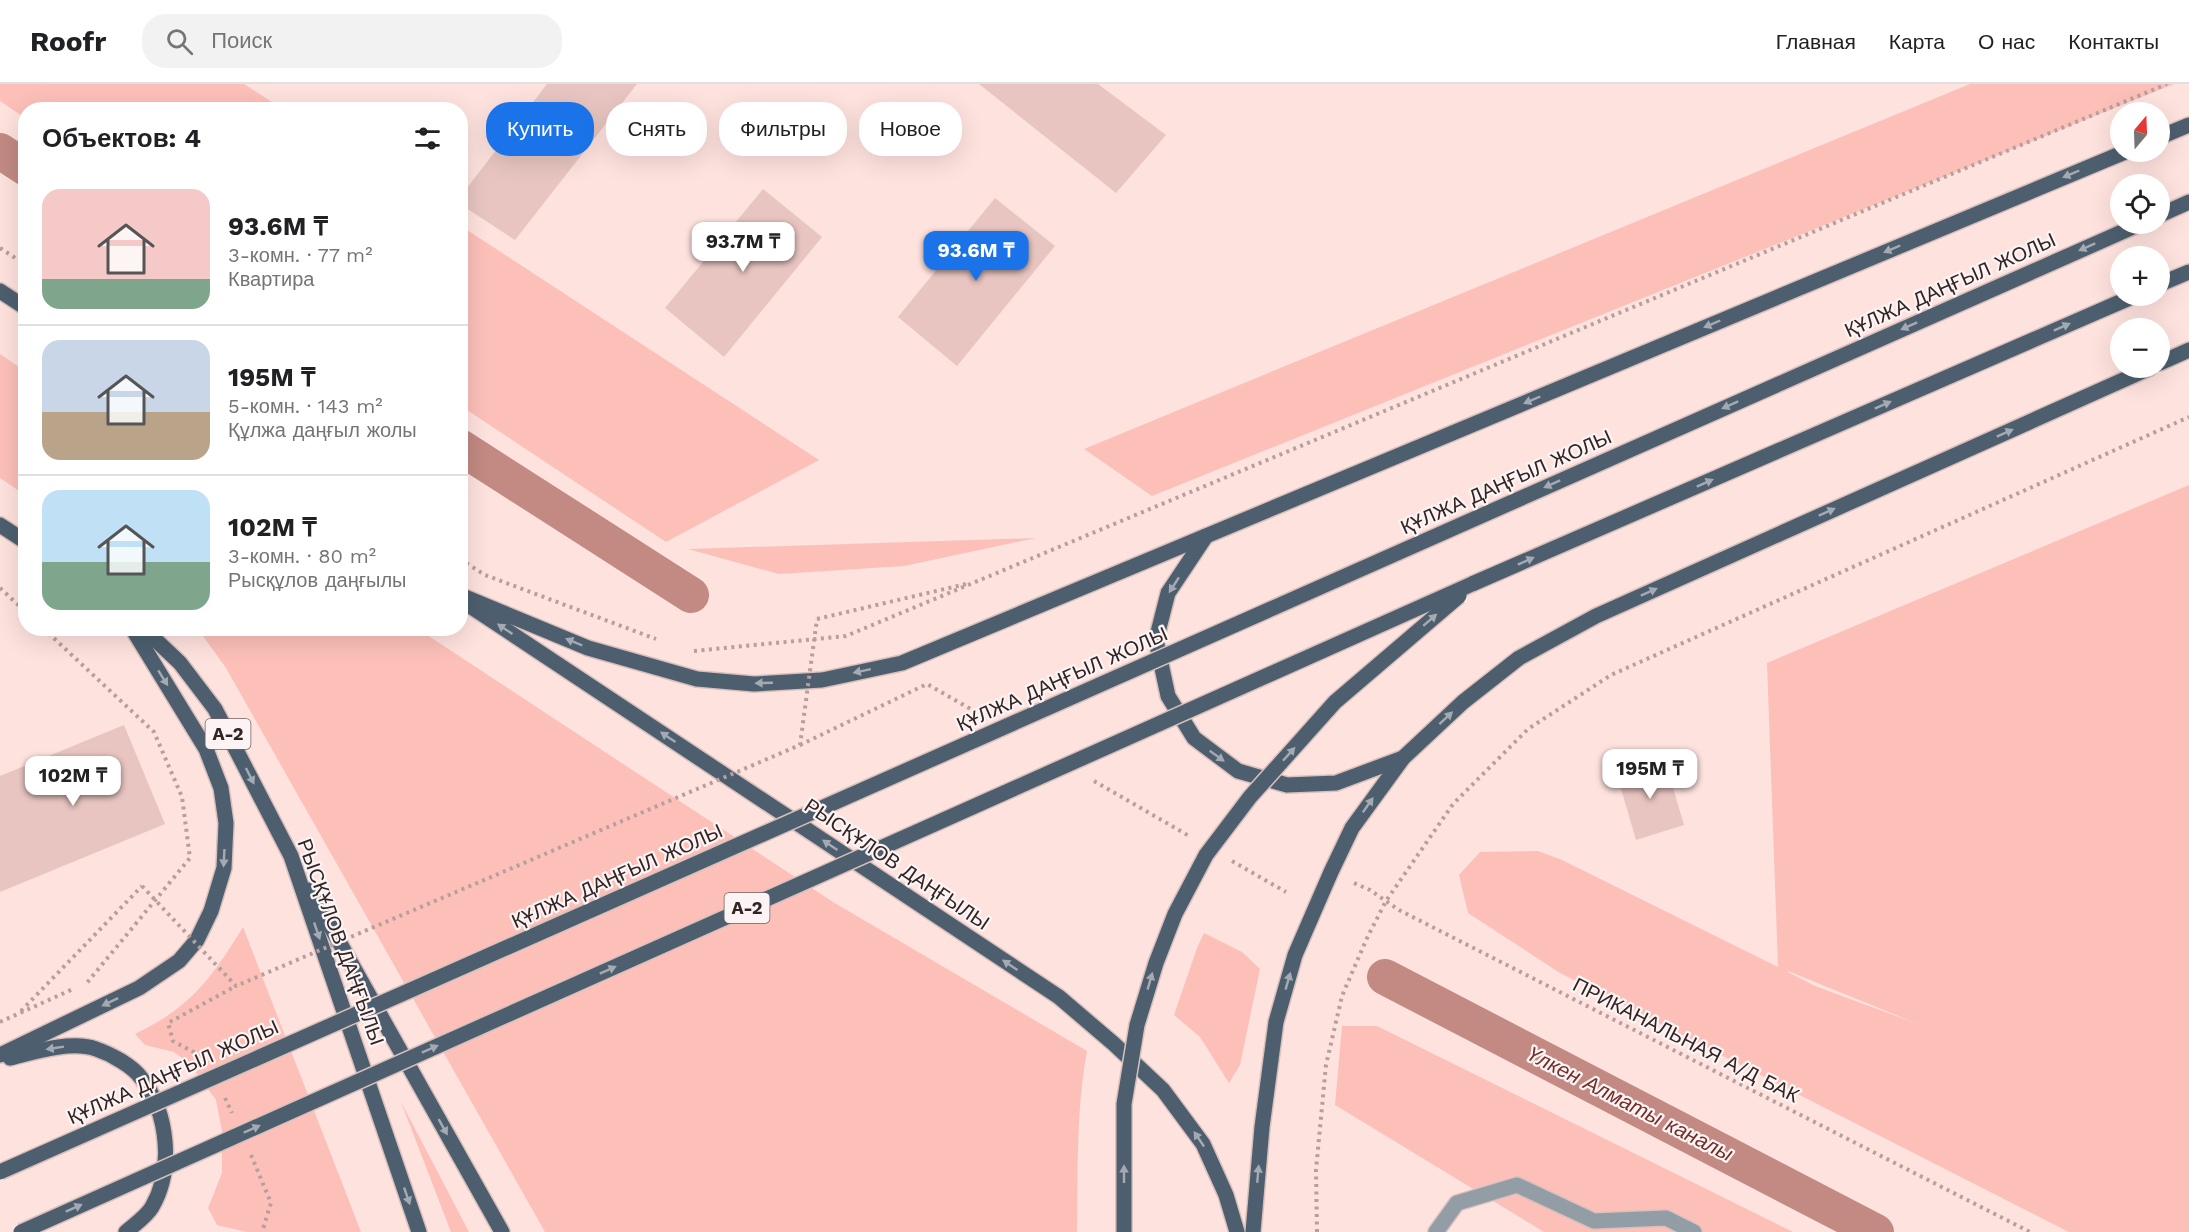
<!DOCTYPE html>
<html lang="ru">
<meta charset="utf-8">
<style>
body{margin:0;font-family:"Work Sans",sans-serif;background:#f2f2f2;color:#202124;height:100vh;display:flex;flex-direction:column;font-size:22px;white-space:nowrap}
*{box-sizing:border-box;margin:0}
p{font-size:20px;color:#757577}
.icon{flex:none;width:33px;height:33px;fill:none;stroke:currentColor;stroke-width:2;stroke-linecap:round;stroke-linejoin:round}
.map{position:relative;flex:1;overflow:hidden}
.side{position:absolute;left:18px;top:18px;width:450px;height:534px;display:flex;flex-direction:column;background:#fff;border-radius:24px;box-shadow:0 6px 24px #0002}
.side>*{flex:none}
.top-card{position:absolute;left:486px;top:18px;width:570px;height:54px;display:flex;gap:12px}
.needle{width:39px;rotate:19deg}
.tools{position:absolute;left:2110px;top:18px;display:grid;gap:12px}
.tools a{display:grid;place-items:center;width:60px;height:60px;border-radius:50%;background:#fff;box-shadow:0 6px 24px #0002;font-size:30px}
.price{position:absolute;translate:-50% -51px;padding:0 14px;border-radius:12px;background:#fff;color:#222;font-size:20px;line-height:39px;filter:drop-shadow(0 2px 3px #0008)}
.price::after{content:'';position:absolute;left:50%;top:36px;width:18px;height:14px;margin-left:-9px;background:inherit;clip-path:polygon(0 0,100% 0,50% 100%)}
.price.on{background:#1a73e8;color:#fff}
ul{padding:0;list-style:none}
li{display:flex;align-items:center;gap:18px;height:150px;padding:0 24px}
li+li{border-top:2px solid #e0e0e0}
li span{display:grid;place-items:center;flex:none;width:168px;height:120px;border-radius:18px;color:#555}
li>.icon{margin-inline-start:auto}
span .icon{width:72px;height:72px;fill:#fffc;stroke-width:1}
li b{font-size:26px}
h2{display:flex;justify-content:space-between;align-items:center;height:72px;padding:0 24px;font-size:26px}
.pill{padding:0 21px;border-radius:24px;background:#fff;box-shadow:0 6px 24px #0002;font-size:21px;line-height:54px}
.pill.on{background:#1a73e8;color:#fff}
header{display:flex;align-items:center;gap:36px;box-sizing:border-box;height:84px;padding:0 30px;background:#fff;border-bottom:2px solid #e0e0e0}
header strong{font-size:28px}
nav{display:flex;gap:33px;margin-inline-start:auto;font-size:21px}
.search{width:420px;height:54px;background:#f2f2f2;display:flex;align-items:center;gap:15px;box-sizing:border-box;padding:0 21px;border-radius:24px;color:#757577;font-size:22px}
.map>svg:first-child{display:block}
.green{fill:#fcc0b9;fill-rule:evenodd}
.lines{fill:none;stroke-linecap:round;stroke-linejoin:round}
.canal{stroke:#c28a83;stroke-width:36}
.building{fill:#e8c5c1}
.service-casing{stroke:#d9c0bc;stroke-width:18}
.primary-casing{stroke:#d9c0bc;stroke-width:18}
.path{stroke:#b69f9c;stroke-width:4;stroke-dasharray:3 4.5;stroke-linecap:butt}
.service{stroke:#939da6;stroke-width:15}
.primary{stroke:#4d5f6f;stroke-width:15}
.primary-bridge-casing{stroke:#d9c0bc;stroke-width:18;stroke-linecap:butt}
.path-bridge{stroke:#b69f9c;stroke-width:4;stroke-dasharray:3 4.5;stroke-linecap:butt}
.primary-bridge{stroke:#4d5f6f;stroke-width:15}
.oneway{fill:#a4aab2}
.labels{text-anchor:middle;stroke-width:4.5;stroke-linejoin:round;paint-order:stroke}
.shield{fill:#fcf4f4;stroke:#6e6261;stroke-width:1.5}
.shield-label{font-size:18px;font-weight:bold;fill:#312422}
.street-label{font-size:20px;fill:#312422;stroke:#fcf4f4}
.water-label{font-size:21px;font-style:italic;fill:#742e2a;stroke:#fcf4f4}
</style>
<header>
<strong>Roofr</strong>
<div class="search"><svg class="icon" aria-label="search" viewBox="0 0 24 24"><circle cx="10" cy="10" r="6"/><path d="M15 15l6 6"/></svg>Поиск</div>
<nav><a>Главная</a><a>Карта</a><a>О нас</a><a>Контакты</a></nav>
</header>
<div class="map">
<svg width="2189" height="1148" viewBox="0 0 2189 1148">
<rect width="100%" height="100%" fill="#fee2de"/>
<g class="green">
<polygon points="0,0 244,0 283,25 26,26 25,34 0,17"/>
<polygon points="1970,0 2174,0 1152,412 1084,365"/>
<polygon points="460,142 461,142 819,376 666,458 461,322"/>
<polygon points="0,270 25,287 25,411 0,394"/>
<path d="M2189,401V1148H2069L1560,889L1468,829L1459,791L1480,768L1538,767L1562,776L1778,883L1767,579ZM1788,888V887L1918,940L1815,902Z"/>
<polygon points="1036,454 904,482 779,490 688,465"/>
<path d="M198,545H418L833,818L1087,967C1076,1026 1078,1088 1077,1148H545L226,584Z"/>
<path d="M243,843L361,1148H247L217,1141L208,1124L222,1089V1047L216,1016L189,979L174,968L145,961L135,950C191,923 211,895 243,843Z"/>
<polygon points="1204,849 1242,868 1260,885 1240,981 1229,999 1200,953 1174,931 1197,864"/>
<polygon points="1342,942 1377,942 1793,1148 1544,1148 1335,1021"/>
<polygon points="401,1018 469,1148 451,1148"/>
</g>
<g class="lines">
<g class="canal">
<polyline points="0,67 26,84"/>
<polyline points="460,363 691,511"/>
<polyline points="1385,893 1876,1148"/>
</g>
</g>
<g class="building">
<polygon points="547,0 637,0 515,156 460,120 460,113"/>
<polygon points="979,0 1098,0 1166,51 1116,109"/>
<polygon points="763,105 822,153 724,273 665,224"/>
<polygon points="995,114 1055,162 957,282 898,233"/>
<polygon points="124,641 165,740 0,808 0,692"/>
<polygon points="1665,677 1684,741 1636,756 1617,691"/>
</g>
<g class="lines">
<defs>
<polyline id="service" points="1436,1148 1457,1119 1517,1101 1594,1137 1666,1134 1694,1148"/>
<g id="primary">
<polyline points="2160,53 2189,41"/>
<polyline points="2160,131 2189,118"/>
<polyline points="2160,200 2189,188"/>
<polyline points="0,207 26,224"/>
<polyline points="2160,279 2189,266"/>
<polyline points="0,441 26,458"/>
<polyline points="1206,452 1168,509 1156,556 1168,612 1194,654 1238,687 1287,701 1336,699 1403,674"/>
<polyline points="1472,500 2134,212"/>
<polyline points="460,511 588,564 697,595 754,600 822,596 902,579 2125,68"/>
<polyline points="470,522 1059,913 1114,960 1163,1006 1203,1060 1226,1111 1237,1148"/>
<polyline points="143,544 180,579 215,625 291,772 419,1148"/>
<polyline points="310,806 502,1148"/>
<polyline points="0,971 139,904 179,877 197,856 211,827 224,784 226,739 221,704 206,665 132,544"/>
<path d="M10,974C34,968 72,956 96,965C111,970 133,982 142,995C168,1029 174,1085 152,1123C147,1132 134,1141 126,1148"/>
<polyline points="1253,1148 1262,1043 1276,938 1295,871 1331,788 1352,744 1403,674 1463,618 1519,574 1596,532 2150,284"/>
</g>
</defs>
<use href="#service" class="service-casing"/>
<use href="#primary" class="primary-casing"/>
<g class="path">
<polyline points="0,164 26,181"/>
<polyline points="460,475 485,491 656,555"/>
<polyline points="0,504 26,528"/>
<polyline points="817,535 966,500"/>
<polyline points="43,544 154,648 182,713 190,774 86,900"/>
<polyline points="694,567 846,552 2167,0"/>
<polyline points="800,661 927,600 976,628"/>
<polyline points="1094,697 1189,752"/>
<polyline points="1232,777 1286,808"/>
<polyline points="1354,799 1370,806 1399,826 2030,1148"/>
<polyline points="21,927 142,802"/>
<polyline points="0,938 73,905"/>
<polyline points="201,972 173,957 168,939 236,902"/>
<polyline points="225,1014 232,1029"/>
<polyline points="251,1071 271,1119 262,1148"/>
<polyline points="1317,1148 1316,1086 1326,981 1342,912 1367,854 1386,817 1453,720 1528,645 1611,591 2189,333"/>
</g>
<use href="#service" class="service"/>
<use href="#primary" class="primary"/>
<defs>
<g id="primary-bridge">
<polyline points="0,1088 2140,140"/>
<polyline points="21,1148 1472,500"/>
<polyline points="1124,1148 1124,1020 1137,941 1156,879 1175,830 1206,771 1250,713 1335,618 1459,512"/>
</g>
</defs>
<use href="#primary-bridge" class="primary-bridge-casing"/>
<polyline class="path-bridge" points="142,802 236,902 800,661 817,535"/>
<use href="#primary-bridge" class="primary-bridge"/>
</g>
<defs><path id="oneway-solid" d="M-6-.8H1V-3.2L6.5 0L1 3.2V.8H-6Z" transform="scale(1.5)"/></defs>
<g class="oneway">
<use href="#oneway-solid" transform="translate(2071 90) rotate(157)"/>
<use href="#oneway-solid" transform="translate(2087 163) rotate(156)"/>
<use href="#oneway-solid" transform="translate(1892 165) rotate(157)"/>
<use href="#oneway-solid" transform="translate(1712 240) rotate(157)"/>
<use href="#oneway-solid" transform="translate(1909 242) rotate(156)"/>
<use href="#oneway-solid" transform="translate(2062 243) rotate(-24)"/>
<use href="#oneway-solid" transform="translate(1532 316) rotate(157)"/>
<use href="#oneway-solid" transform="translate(1730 321) rotate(156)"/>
<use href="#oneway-solid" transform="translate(1883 321) rotate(-24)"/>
<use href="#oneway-solid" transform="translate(2005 349) rotate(-24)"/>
<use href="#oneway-solid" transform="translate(1705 399) rotate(-24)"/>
<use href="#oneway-solid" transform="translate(1552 400) rotate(156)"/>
<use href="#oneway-solid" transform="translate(1827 428) rotate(-24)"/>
<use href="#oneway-solid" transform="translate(1526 477) rotate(-24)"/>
<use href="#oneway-solid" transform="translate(1174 501) rotate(123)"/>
<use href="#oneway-solid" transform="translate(1649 508) rotate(-24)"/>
<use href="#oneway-solid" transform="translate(1430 536) rotate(-41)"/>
<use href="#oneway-solid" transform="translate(505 545) rotate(-146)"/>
<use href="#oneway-solid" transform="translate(574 558) rotate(-157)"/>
<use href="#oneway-solid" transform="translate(862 587) rotate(168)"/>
<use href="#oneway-solid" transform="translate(163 594) rotate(58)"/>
<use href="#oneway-solid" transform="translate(764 599) rotate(178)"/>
<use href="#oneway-solid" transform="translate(1446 634) rotate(-43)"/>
<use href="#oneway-solid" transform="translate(668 653) rotate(-146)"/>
<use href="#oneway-solid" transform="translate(1289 670) rotate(-48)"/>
<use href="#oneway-solid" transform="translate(1217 672) rotate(36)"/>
<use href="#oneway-solid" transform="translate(250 692) rotate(63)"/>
<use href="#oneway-solid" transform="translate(1368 721) rotate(-55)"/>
<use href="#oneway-solid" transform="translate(830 761) rotate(-146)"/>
<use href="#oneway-solid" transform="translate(224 774) rotate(93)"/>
<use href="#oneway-solid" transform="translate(317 847) rotate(71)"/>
<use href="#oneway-solid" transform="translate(1010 881) rotate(-146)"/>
<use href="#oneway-solid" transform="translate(608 886) rotate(-24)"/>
<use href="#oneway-solid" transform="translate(1150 897) rotate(-74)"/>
<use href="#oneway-solid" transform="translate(1288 897) rotate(-74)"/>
<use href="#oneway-solid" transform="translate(110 918) rotate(154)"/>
<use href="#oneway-solid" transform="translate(55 964) rotate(171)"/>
<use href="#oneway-solid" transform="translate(430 965) rotate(-24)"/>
<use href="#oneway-solid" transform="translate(443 1043) rotate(61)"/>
<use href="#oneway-solid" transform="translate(252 1045) rotate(-24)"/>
<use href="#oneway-solid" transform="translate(1199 1055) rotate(-124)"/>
<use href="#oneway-solid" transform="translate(1124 1090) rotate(-90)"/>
<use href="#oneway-solid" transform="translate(1258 1090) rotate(-85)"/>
<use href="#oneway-solid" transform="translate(407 1112) rotate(71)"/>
<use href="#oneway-solid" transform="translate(74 1124) rotate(-24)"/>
</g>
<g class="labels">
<g class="shield">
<rect x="205.5" y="635" width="45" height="30" rx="4.5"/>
<rect x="724.5" y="809" width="45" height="30" rx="4.5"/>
</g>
<g class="shield-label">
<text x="228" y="656">A-2</text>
<text x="747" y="830">A-2</text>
</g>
<g class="street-label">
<text transform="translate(1950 201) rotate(-24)" y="7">ҚҰЛЖА ДАҢҒЫЛ ЖОЛЫ</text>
<text transform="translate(1506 398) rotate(-24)" y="7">ҚҰЛЖА ДАҢҒЫЛ ЖОЛЫ</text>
<text transform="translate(1062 595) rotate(-24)" y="7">ҚҰЛЖА ДАҢҒЫЛ ЖОЛЫ</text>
<text transform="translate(897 780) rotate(34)" y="7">РЫСҚҰЛОВ ДАҢҒЫЛЫ</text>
<text transform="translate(617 792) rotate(-24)" y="7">ҚҰЛЖА ДАҢҒЫЛ ЖОЛЫ</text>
<text transform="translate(341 858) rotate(70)" y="7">РЫСҚҰЛОВ ДАҢҒЫЛЫ</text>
<text transform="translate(1686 956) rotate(27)" y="7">ПРИКАНАЛЬНАЯ А/Д БАК</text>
<text transform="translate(173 988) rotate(-24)" y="7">ҚҰЛЖА ДАҢҒЫЛ ЖОЛЫ</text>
</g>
<g class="water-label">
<text transform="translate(1630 1020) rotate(27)" y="7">Үлкен Алматы каналы</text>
</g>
</g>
</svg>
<div class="tools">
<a><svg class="needle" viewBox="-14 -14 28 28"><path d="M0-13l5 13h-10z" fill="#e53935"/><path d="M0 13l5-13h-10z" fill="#757577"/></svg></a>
<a><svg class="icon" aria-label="locate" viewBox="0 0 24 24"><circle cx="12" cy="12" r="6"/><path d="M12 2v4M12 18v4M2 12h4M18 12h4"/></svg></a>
<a>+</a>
<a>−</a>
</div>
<b class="price" style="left:743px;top:189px">93.7M ₸</b>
<b class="price on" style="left:976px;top:198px">93.6M ₸</b>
<b class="price" style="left:1650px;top:716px">195M ₸</b>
<b class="price" style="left:73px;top:723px">102M ₸</b>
<div class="top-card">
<a class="pill on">Купить</a>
<a class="pill">Снять</a>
<a class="pill">Фильтры</a>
<a class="pill">Новое</a>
</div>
<section class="side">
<h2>Объектов: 4<svg class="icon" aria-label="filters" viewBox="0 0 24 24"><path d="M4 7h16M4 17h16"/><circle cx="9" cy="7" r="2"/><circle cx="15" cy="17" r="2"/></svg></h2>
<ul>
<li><span style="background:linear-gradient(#f6c9c9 75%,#7fa58c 0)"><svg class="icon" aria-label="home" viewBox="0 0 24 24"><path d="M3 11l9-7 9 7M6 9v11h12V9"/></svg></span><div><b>93.6M ₸</b><p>3-комн. · 77 m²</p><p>Квартира</p></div></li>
<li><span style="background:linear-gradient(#c9d6e8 60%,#b9a48a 0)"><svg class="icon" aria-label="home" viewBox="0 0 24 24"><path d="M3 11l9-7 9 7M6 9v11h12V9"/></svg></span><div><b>195M ₸</b><p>5-комн. · 143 m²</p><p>Құлжа даңғыл жолы</p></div></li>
<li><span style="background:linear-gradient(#bfe0f5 60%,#7fa58c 0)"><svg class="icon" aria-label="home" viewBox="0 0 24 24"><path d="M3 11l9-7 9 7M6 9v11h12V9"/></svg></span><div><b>102M ₸</b><p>3-комн. · 80 m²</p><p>Рысқұлов даңғылы</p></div></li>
</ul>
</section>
</div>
